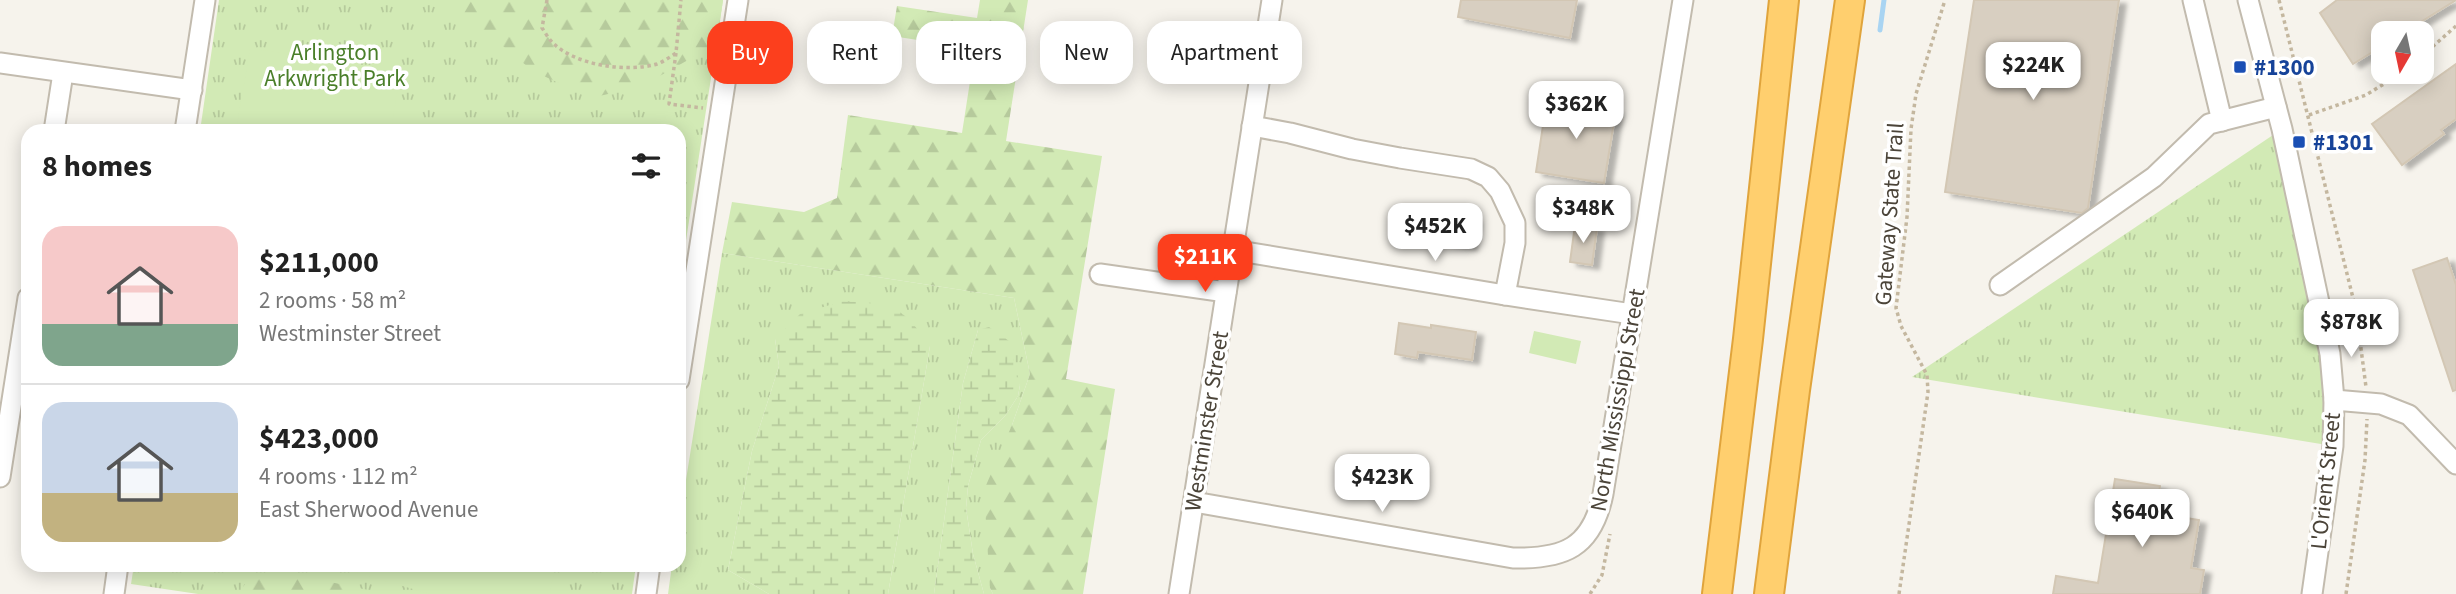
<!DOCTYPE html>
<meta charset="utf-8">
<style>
body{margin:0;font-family:"Source Sans 3",sans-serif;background:#f6f6f6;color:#222;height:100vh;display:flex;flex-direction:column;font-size:26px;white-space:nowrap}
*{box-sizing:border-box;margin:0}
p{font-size:23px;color:#767676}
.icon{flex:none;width:38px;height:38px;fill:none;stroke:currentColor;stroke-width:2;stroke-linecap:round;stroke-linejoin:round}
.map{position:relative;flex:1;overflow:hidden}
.sheet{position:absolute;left:21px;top:124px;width:665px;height:448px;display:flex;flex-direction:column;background:#fff;border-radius:21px;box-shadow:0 4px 18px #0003}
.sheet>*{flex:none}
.banner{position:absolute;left:707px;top:21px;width:665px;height:63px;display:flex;gap:14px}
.needle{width:46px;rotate:189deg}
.controls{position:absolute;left:2371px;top:21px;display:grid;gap:14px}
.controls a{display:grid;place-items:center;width:63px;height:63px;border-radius:14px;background:#fff;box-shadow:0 4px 18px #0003;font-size:35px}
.price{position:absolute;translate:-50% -60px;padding:0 16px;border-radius:14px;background:#fff;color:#222;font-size:23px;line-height:46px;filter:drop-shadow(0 2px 4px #0008)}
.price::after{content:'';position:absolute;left:50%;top:42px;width:21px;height:16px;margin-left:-10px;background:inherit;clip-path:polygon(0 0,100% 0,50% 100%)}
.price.current{background:#fc3f1d;color:#fff}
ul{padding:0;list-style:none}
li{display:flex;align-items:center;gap:21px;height:175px;padding:0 21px}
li+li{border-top:2px solid #e0e0e0}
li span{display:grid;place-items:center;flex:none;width:196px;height:140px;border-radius:21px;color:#555}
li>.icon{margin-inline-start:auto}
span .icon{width:84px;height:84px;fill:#fffc;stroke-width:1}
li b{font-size:30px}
h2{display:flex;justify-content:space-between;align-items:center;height:84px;padding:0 21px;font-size:30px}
.chip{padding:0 24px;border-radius:21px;background:#fff;box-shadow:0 4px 18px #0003;font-size:24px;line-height:63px}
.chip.current{background:#fc3f1d;color:#fff}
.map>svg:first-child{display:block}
.grass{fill:url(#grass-tufts)}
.forest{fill:url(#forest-firs)}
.wetland{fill:url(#wetland-marsh)}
.pitch{fill:#d2eab5}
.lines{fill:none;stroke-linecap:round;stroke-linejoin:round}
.stream{stroke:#a9d4f2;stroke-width:5}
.building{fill:#d8cfc1;stroke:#d3c7b4;stroke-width:2;filter:url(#shadow)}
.minor-casing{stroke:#c2bbae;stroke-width:23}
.highway-casing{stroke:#e0a43c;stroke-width:32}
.path{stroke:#c4b79f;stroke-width:3.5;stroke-dasharray:3.5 3.5;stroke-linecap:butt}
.minor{stroke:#fff;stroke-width:19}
.highway{stroke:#ffcf6e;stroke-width:28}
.transit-dot{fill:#1a4fb4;stroke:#fff;stroke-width:2.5}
.labels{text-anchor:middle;stroke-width:7;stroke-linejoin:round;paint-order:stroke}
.park-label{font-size:23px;fill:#4a7f2a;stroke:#fff}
.transit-label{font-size:23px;font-weight:bold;fill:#164399;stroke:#fff;text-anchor:start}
.street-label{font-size:23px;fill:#4b4439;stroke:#fff}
</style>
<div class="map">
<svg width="2456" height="594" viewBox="0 0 2456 594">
<defs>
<pattern id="grass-tufts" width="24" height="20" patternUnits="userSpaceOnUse" patternTransform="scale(1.75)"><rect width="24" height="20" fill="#d2eab5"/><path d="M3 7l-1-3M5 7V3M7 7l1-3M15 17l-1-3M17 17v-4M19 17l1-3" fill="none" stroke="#b6ca9c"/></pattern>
<pattern id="forest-firs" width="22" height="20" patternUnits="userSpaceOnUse" patternTransform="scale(1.75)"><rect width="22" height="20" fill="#d2eab5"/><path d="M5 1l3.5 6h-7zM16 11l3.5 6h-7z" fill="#b6ca9c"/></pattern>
<pattern id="wetland-marsh" width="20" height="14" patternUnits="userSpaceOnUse" patternTransform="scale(1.75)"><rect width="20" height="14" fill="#d2eab5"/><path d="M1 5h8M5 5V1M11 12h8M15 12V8" fill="none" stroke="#b6ca9c"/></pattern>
<filter id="shadow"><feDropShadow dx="7" dy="4" stdDeviation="2" flood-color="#0004"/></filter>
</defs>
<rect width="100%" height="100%" fill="#f6f3ec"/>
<g class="grass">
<polygon points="219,0 723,0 679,286 679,131 200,131"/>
<polygon points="2282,129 2319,297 2333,446 1912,377"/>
<polygon points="722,253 1014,298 1030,374 1012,425 990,588 993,594 984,594 973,554 966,508 968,486 981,440 1005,416 1018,396 1020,385 978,330 963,383 934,594 888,594 930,346 775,339 779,366 752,451 728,570 769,594 668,594 672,565 679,565 679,524"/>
<polygon points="134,565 636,565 632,594 198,594 131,584"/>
</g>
<g class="forest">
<polygon points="452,0 723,0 716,49 688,60 642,86 591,98 533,71 465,15"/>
<polygon points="980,0 1028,0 1006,141 1102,156 1066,379 1115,389 1083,594 993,594 990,588 984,490 1012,425 1030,374 1014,298 722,253 732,202 804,212 837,198 848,115 962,133 975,49 892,36 897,6 977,18"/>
<polygon points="250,577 316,579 387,594 238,594"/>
</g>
<g class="wetland">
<path d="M843,301C893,305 900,303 930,346L888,594H769L728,570L752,451L779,366L775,339L800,314Z"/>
<polygon points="989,327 1009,341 1020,385 1018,396 1005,416 981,440 968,486 966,508 973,554 984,594 934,594 963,383 978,330"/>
</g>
<g class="pitch">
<polygon points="250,48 400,73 391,131 236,131"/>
<polygon points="1534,331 1581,341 1576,364 1529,353"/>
<polygon points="330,565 555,565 550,594 430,594"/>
</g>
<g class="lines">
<polyline class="stream" points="1880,30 1884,0"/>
</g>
<g class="building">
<polygon points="1461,0 1577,0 1570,38 1458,17"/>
<polygon points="1974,0 2119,0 2088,208 2082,213 1945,192"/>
<polygon points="2337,0 2456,0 2403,33 2384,33 2384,45 2353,64 2320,13"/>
<polygon points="2456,64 2456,119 2441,130 2444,134 2402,165 2372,124"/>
<polygon points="1547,99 1616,110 1604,183 1536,172"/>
<polygon points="1450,216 1474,220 1470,246 1446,242"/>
<polygon points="1575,225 1597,228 1592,265 1570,262"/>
<polygon points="2447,258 2456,285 2456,390 2453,391 2413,270"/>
<polygon points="1399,323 1431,328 1431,325 1476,332 1472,360 1418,352 1417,358 1395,354"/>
<polygon points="2115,479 2160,486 2156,513 2199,520 2191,568 2204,570 2200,594 2053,594 2056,576 2098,583"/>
</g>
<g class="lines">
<defs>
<g id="minor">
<polyline points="2193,0 2222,121"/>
<polyline points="2248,0 2282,129 2330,354 2334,400 2333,446 2312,594"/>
<polyline points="0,63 192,90"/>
<polyline points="1252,126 1290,133 1352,149 1400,158 1471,169 1488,177 1500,191 1515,223 1515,243 1505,295"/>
<polyline points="54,131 63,73"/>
<polyline points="185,131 205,0"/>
<polyline points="1233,250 1505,295 1632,314"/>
<polyline points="1100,274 1226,292"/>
<polyline points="2000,285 2154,177 2209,124 2276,107"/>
<polyline points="679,380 738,0"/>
<polyline points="2334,400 2381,404 2409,415 2456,464"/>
<polyline points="0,477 28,298"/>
<path d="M1194,502L1513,558C1564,559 1592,548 1603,494L1683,0"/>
<polyline points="114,594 118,565"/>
<polyline points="646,594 650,565"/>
<polyline points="1179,594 1272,0"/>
</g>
<g id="highway">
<polyline points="1717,594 1748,339 1784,0"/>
<polyline points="1769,594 1795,390 1850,0"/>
</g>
</defs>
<use href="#minor" class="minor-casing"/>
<use href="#highway" class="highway-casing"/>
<g class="path">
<path d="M547,0L542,28C545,32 548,38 552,42C574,65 626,73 657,64C663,62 670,57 676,53L681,0"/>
<polyline points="2279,0 2356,310 2366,387"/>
<polyline points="676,53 669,104 703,108"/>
<polyline points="2422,56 2456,26"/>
<polyline points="2309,115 2366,95 2403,72"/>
<polyline points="1590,594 1602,575 1610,534"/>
<polyline points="1899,594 1928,392 1927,375 1901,326 1896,308 1907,217 1911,129 1916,94 1945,0"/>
<polyline points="2346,594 2365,460 2367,419"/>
</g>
<use href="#minor" class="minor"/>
<use href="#highway" class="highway"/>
</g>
<g class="transit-dot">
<rect x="2233" y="60" width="14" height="14" rx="3.5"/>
<rect x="2292" y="135" width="14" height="14" rx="3.5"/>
</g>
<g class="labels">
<g class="park-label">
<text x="335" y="60">Arlington<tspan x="335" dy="26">Arkwright Park</tspan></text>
</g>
<g class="transit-label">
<text x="2254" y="75">#1300</text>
<text x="2313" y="150">#1301</text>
</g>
<g class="street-label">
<text transform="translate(1889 214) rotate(-86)" y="8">Gateway State Trail</text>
<text transform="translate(1617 400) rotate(-80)" y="8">North Mississippi Street</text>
<text transform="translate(1206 421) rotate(-81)" y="8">Westminster Street</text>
<text transform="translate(2325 481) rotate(-84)" y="8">L'Orient Street</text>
</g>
</g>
</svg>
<div class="controls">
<a><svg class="needle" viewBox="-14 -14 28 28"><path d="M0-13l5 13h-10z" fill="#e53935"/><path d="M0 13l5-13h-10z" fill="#767676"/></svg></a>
</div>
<b class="price" style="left:2033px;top:102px">$224K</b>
<b class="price" style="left:1576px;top:141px">$362K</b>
<b class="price" style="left:1583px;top:245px">$348K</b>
<b class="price" style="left:1435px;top:263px">$452K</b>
<b class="price current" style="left:1205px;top:294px">$211K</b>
<b class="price" style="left:2351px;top:359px">$878K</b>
<b class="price" style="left:1382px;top:514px">$423K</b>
<b class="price" style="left:2142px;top:549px">$640K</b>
<div class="banner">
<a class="chip current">Buy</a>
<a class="chip">Rent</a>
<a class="chip">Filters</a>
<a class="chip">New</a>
<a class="chip">Apartment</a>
</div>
<section class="sheet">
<h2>8 homes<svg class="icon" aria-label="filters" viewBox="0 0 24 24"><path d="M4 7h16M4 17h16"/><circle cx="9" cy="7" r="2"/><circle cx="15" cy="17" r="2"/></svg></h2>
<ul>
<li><span style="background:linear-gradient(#f6c9c9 70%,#7fa58c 0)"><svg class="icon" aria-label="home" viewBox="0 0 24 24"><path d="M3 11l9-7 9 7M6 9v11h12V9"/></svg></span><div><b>$211,000</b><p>2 rooms · 58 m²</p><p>Westminster Street</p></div></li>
<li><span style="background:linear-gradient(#c9d6e8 65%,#c2b280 0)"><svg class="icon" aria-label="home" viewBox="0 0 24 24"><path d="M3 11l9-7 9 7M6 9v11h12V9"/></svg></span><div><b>$423,000</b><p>4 rooms · 112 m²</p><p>East Sherwood Avenue</p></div></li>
</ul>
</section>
</div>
